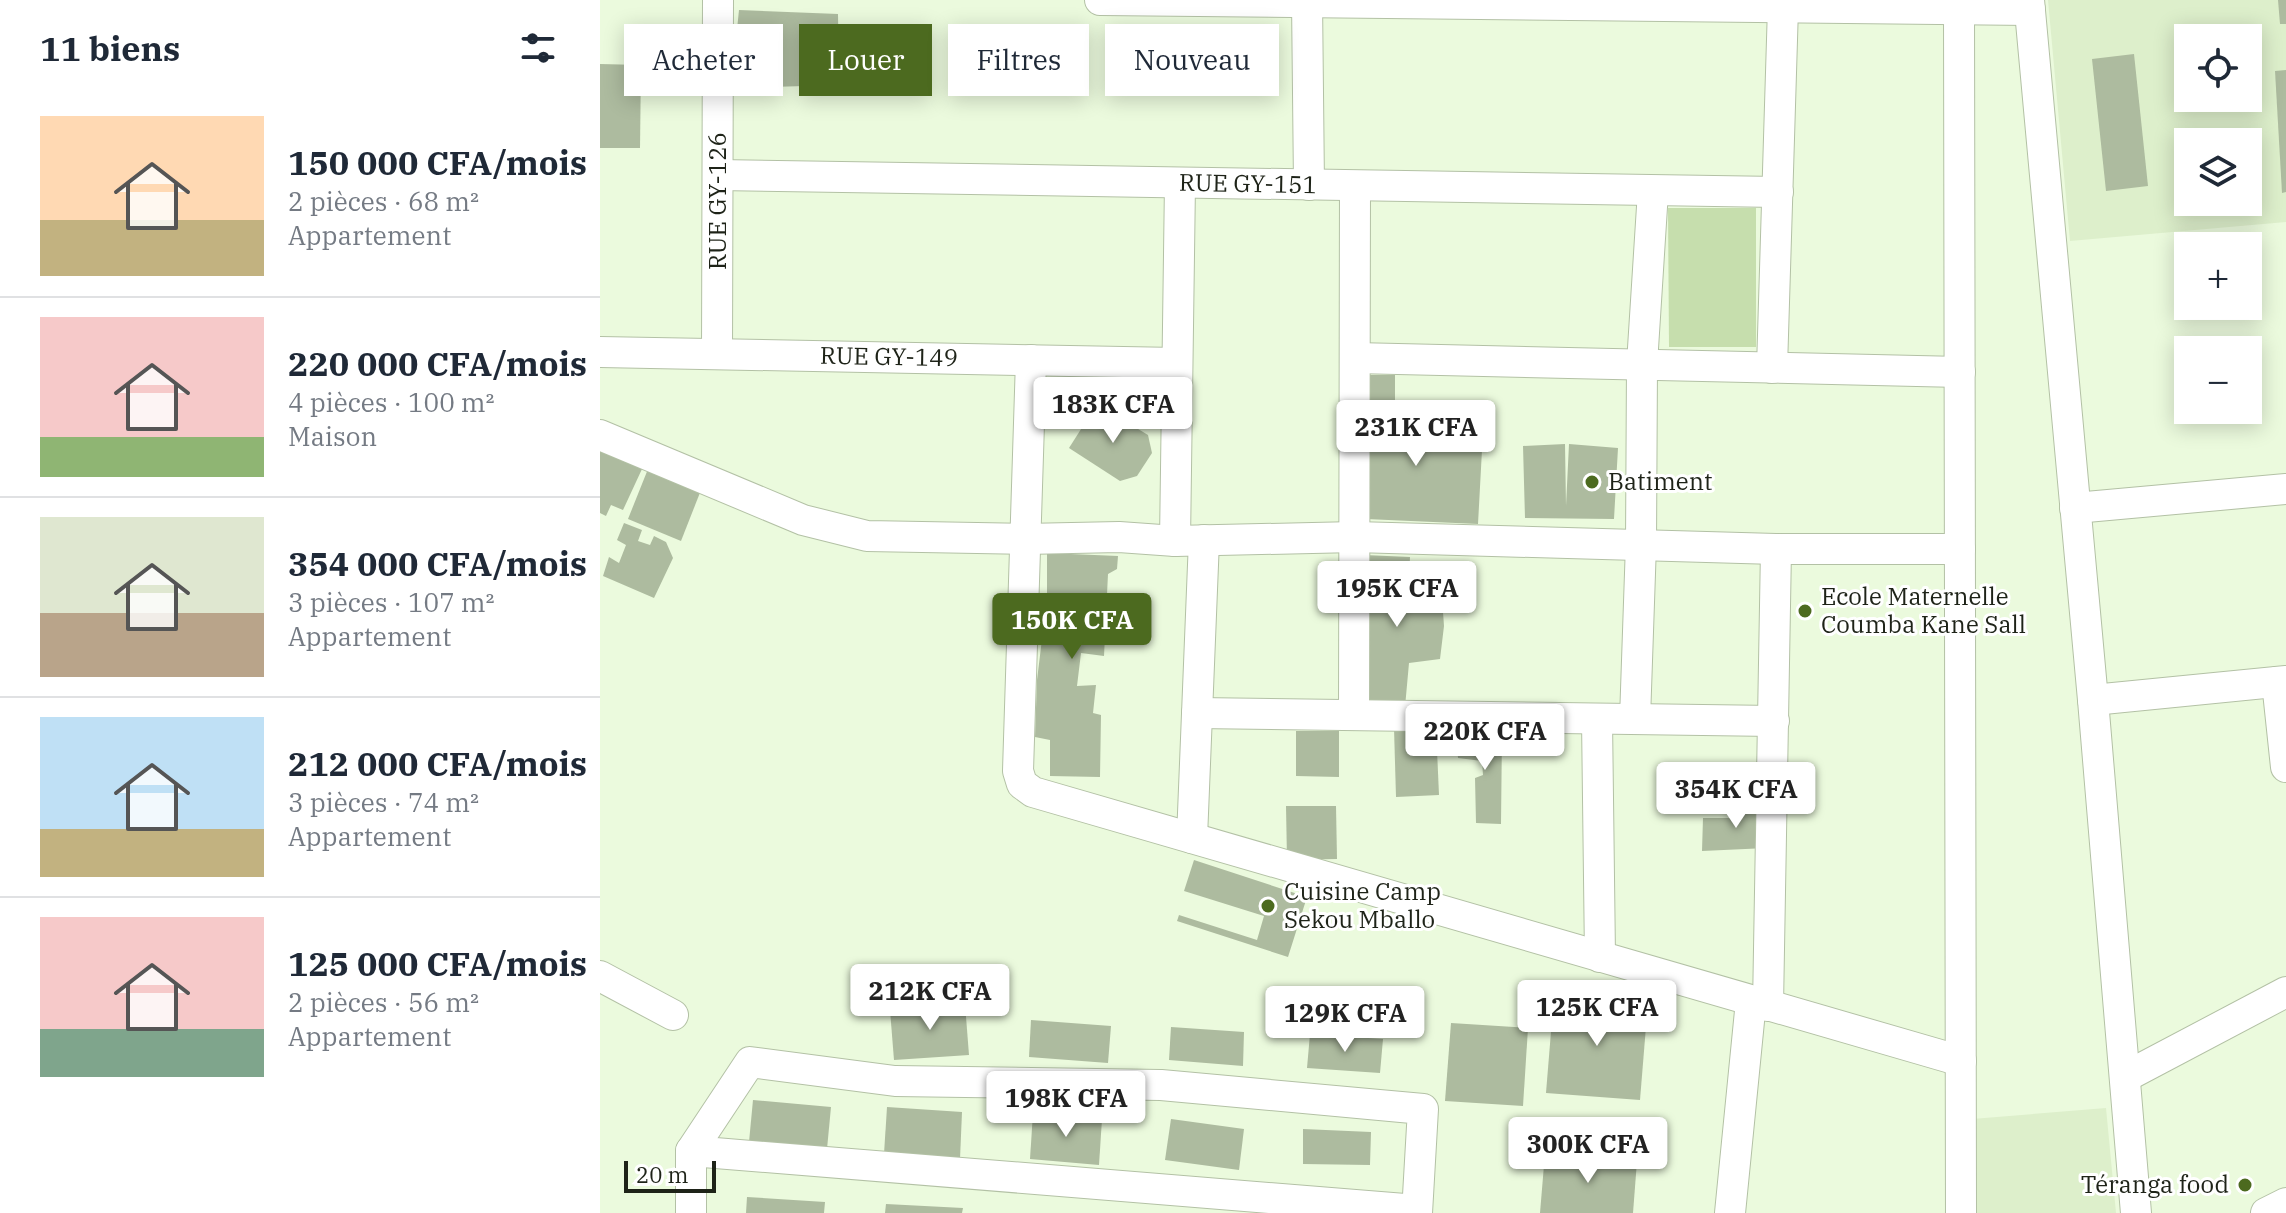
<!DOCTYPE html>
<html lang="fr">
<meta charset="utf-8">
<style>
body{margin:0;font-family:"IBM Plex Serif",serif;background:#f2f2f3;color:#1f2937;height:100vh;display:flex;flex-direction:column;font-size:30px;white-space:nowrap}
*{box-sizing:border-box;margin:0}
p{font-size:26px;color:#747a83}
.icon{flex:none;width:44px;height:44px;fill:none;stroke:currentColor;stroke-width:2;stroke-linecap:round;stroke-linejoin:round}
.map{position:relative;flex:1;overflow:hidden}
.side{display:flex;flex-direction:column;background:#fff;width:600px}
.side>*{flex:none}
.guide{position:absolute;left:24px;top:24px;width:760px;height:72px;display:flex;gap:16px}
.controls{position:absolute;left:1574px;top:24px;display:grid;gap:16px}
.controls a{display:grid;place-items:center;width:88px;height:88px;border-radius:0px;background:#fff;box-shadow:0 4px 20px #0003;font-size:40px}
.scale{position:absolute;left:24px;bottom:20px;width:92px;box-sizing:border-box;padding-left:8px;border:4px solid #1e2318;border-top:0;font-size:22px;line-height:28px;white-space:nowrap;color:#1e2318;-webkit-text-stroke:6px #fff;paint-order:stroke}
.price{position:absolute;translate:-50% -68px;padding:0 18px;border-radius:8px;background:#fff;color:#222;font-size:26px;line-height:52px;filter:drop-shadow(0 2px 4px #0008)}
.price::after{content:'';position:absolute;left:50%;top:48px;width:24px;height:18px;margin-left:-12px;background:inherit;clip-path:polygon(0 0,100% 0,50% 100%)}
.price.on{background:#4c6a1f;color:#fff}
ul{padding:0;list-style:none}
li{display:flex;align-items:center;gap:24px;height:200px;padding:0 40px}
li+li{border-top:2px solid #e0e1e3}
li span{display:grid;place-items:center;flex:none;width:224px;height:160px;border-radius:0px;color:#555}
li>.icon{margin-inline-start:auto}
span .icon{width:96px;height:96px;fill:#fffc;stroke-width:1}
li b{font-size:34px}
h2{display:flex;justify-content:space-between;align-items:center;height:96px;padding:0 40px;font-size:34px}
.tag{padding:0 28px;border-radius:0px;background:#fff;box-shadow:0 4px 20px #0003;font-size:28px;line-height:72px}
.tag.on{background:#4c6a1f;color:#fff}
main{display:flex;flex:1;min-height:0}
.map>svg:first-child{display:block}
.built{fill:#ddefcb;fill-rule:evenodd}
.green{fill:#c6dead}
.building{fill:#adbb9f}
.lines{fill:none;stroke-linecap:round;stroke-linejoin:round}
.minor-casing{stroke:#b3c1a5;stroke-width:32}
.minor{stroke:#fff;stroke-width:30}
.poi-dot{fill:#4c6a1f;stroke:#fff;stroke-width:3}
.labels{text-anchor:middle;stroke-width:6;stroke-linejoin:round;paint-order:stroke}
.street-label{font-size:24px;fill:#1e2318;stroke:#fff}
.poi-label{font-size:24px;fill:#1e2318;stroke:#fff;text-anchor:start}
</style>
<main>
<section class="side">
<h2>11 biens<svg class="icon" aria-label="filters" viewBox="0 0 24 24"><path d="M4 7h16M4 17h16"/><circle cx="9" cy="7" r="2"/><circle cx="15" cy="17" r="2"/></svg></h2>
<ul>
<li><span style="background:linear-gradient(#ffd9b3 65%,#c2b280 0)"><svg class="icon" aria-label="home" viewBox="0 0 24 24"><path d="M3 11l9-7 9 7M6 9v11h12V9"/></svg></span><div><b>150 000 CFA/mois</b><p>2 pièces · 68 m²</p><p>Appartement</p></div></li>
<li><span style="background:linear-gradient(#f6c9c9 75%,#8fb573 0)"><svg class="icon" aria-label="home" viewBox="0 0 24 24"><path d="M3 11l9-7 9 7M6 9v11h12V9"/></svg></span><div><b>220 000 CFA/mois</b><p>4 pièces · 100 m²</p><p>Maison</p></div></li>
<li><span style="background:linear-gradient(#dfe7d0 60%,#b9a48a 0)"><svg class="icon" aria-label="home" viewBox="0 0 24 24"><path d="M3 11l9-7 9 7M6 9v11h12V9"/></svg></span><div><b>354 000 CFA/mois</b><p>3 pièces · 107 m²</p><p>Appartement</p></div></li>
<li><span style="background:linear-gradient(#bfe0f5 70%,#c2b280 0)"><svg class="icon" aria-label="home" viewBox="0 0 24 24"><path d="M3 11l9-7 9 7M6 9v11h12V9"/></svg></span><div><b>212 000 CFA/mois</b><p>3 pièces · 74 m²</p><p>Appartement</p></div></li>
<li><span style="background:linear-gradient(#f6c9c9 70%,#7fa58c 0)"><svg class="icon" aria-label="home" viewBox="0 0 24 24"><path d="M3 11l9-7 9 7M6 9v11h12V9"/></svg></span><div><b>125 000 CFA/mois</b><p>2 pièces · 56 m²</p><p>Appartement</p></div></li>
</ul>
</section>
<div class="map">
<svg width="1686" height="1213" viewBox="0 0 1686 1213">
<rect width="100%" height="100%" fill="#ebfadd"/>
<g class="built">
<path d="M1448,0H1686V222L1470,241ZM1588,38H1648V98H1588ZM1588,142H1648V202H1588Z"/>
<polygon points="1506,1108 1516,1213 1372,1213 1372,1119"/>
</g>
<polygon class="green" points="1068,208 1156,208 1156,347 1069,347"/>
<g class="building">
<polygon points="1678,0 1686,0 1686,24 1680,24"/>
<polygon points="139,10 238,14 239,85 131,88"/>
<polygon points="1534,54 1548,186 1506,191 1492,59"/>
<polygon points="0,64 41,65 40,148 0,148"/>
<polygon points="1686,70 1686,192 1682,193 1675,71"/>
<polygon points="768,375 795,375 795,427 842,427 848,447 882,450 878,524 766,519 767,472 770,464 767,426"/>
<polygon points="497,404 548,435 552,453 537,476 520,481 469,448"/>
<polygon points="965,444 966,506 969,444 1018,448 1014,519 925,518 923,446"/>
<polygon points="0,450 42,469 23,510 11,505 6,516 0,513"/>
<polygon points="50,464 103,485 81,541 28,519"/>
<polygon points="24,523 42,530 38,541 50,545 54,536 66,542 73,558 54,598 3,576 9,557 19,563 26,545 17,540"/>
<polygon points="447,553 518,556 517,569 508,574 504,656 481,653 477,686 496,685 493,713 501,715 500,777 450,776 450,740 435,737 437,680 447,598"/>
<polygon points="764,555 810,557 808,601 842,598 844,626 840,659 809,663 805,707 769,704"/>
<polygon points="836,727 839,795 796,797 794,728"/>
<polygon points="696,731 739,731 739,777 696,776"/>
<polygon points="856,732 902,733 901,824 876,823 875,778 883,775 882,761 858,758"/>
<polygon points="686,806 736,806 737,859 687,860"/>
<polygon points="1133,806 1165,807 1167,848 1102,851 1103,818 1132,818"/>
<polygon points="594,860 707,897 688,957 577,921 579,915 657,940 664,916 584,891"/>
<polygon points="954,995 1048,1002 1040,1100 946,1093"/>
<polygon points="365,1004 369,1055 294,1060 290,1010"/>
<polygon points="431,1020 511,1026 508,1063 429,1057"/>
<polygon points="851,1023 928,1028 923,1106 845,1101"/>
<polygon points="571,1027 644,1032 643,1066 569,1060"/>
<polygon points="710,1034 783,1039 780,1073 707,1068"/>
<polygon points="153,1100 231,1107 227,1149 149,1142"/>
<polygon points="287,1107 362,1112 360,1159 284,1154"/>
<polygon points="433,1113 502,1119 499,1165 430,1159"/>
<polygon points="571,1119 644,1129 639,1170 565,1160"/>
<polygon points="703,1129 771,1132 770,1165 703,1164"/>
<polygon points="945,1153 1037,1161 1033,1213 940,1213"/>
<polygon points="147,1197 225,1202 224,1213 146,1213"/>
<polygon points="286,1204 363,1208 362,1213 285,1213"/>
</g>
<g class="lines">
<defs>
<g id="minor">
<polyline points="500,0 1430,10"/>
<polyline points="707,0 709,185"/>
<polyline points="1429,0 1493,700 1536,1213"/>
<polyline points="1359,9 1361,1213"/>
<polyline points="118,175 1178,192"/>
<polyline points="0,352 577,363"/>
<polyline points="117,354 118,0"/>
<polyline points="755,358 1360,372"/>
<polyline points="431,360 418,771 422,784 433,792 1361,1061"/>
<polyline points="1172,368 1183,7"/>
<polyline points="0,435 203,520 267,536 425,539 519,537 575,541 755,537 1176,549 1360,549"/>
<polyline points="1475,508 1686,489"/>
<polyline points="575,541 580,183"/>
<polyline points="1677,682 1686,767"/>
<polyline points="1493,700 1686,681"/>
<polyline points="597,713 1174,721"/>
<polyline points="754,715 755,186"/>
<polyline points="997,719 1000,957"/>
<polyline points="1035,719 1041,544 1042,364 1053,191"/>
<polyline points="592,838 604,540"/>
<polyline points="0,976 73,1015"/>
<polyline points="1168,1006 1176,549"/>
<polyline points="1525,1077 1686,992"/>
<polyline points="91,1151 817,1210"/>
<polyline points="91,1213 91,1151 150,1062 295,1081 561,1085 823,1109 817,1213"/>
<polyline points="1130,1213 1151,1001"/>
<polyline points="1666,1213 1686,1203"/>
</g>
</defs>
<use href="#minor" class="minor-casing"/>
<use href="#minor" class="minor"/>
</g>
<g class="poi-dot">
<circle cx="992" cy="482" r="8"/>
<circle cx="1205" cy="611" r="8"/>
<circle cx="668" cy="906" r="8"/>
<circle cx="1645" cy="1185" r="8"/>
</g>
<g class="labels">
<g class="street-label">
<text transform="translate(648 184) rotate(1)" y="8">RUE GY-151</text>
<text transform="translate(118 201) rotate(-90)" y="8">RUE GY-126</text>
<text transform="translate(289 357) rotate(1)" y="8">RUE GY-149</text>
</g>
<g class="poi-label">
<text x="1008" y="490">Batiment</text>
<text x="1221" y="605">Ecole Maternelle<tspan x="1221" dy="28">Coumba Kane Sall</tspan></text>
<text x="684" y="900">Cuisine Camp<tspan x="684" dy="28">Sekou Mballo</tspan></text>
<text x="1629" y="1193" text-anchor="end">Téranga food</text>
</g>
</g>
</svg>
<div class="controls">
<a><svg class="icon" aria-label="locate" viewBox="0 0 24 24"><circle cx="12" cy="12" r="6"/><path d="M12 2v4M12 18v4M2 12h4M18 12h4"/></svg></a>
<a><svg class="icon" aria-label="layers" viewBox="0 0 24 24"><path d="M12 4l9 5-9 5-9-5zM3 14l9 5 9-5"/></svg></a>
<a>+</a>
<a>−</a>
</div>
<div class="scale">20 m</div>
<b class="price" style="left:513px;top:445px">183K CFA</b>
<b class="price" style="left:816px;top:468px">231K CFA</b>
<b class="price" style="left:797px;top:629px">195K CFA</b>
<b class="price on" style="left:472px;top:661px">150K CFA</b>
<b class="price" style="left:885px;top:772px">220K CFA</b>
<b class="price" style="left:1136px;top:830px">354K CFA</b>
<b class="price" style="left:330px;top:1032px">212K CFA</b>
<b class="price" style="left:997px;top:1048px">125K CFA</b>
<b class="price" style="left:745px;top:1054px">129K CFA</b>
<b class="price" style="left:466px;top:1139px">198K CFA</b>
<b class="price" style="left:988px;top:1185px">300K CFA</b>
<div class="guide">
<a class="tag">Acheter</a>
<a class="tag on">Louer</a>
<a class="tag">Filtres</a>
<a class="tag">Nouveau</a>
</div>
</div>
</main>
